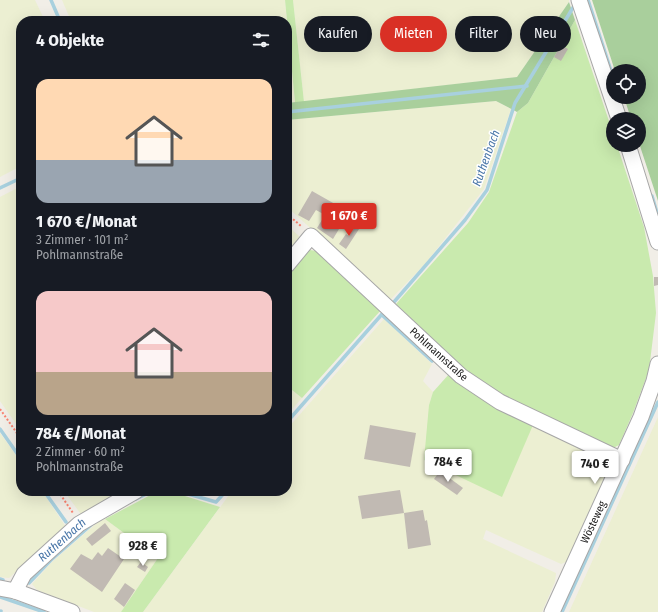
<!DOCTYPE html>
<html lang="de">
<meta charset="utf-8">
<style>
body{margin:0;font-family:"Fira Sans Condensed",sans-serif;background:#20242c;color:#f1f3f6;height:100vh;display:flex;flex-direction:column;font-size:15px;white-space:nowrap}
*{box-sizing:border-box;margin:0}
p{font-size:13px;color:#9ea1a6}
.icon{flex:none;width:22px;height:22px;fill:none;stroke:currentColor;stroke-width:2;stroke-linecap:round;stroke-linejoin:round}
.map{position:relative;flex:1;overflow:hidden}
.panel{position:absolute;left:16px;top:16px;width:276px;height:480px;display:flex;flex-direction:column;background:#171b24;border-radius:16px;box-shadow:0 4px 16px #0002}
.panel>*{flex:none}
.guide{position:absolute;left:304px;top:16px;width:294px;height:36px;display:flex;gap:8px}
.fabs{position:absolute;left:606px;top:64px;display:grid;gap:8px}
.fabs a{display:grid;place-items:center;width:40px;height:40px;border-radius:50%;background:#171b24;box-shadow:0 4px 16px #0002;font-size:20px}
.price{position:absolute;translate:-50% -34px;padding:0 9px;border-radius:4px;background:#fff;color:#222;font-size:13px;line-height:26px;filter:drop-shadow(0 1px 2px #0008)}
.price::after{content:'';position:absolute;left:50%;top:24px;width:12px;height:9px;margin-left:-6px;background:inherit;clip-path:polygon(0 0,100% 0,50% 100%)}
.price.selected{background:#d93025;color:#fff}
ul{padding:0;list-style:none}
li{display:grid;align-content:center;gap:8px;height:212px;padding:0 20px}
li span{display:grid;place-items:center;height:124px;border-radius:12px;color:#555}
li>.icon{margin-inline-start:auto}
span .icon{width:72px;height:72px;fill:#fffc;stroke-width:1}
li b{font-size:17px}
h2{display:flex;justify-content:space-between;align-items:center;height:48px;padding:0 20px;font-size:17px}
.tag{padding:0 14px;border-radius:18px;background:#171b24;box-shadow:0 4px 16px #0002;font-size:14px;line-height:36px}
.tag.selected{background:#d93025;color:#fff}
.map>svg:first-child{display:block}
.farmland{fill:#ecefd2}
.grass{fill:#c9eaae}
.forest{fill:#a9cf9c}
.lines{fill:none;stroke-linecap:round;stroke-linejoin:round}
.stream{stroke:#a8d0de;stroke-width:3.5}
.building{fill:#c1bab3}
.minor-casing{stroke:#a7a7a7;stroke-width:17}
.path{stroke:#f98270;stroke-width:2;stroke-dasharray:2 2;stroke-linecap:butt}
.minor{stroke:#fff;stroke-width:15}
.labels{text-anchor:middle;stroke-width:3;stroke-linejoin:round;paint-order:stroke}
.street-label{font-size:11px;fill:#202020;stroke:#fff}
.water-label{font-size:12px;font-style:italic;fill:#4976a8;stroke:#fff}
</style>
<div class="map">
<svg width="658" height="612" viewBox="0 0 658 612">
<rect width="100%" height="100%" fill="#f1eee7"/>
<g class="farmland">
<polygon points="0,0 35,0 45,21 21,21 21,166 0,177"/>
<polygon points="62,0 285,0 287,21 71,21"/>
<polygon points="293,0 569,0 569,2 517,77 304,102"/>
<polygon points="287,21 295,102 287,103"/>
<polygon points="496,101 511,109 484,189 425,264 390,300 287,207 287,120"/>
<polygon points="21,186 21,431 0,401 0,197"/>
<polygon points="287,225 300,237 287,254"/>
<polygon points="384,319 432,364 423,381 433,392 429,405 533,425 603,458 609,467 566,562 561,564 486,530 483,539 556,573 555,582 542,612 143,612 232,491 287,491 287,429"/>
<polygon points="287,386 302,398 287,415"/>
<polygon points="658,417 658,612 569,612"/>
<polygon points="0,433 21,462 21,491 42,491 66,527 9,578 0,577"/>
<polygon points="64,491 127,491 83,517"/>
<polygon points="105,519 158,558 121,612 94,612 37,590 32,584 52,562 98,522"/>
</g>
<g class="grass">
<polygon points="285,0 293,0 304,102 295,102"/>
<polygon points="575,20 613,133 613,145 617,145 644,227 653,276 656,313 649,370 633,413 619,445 611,449 503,398 466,371 396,304 468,223 489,192 517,112 528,103"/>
<polygon points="310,250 316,251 381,310 302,398 287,386 287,274 303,254"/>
<polygon points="450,373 533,425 502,497 424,460 429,405 433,392"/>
<polygon points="158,491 169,491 220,507 143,612 121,612 158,558 105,519"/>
</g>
<g class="forest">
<polygon points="592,0 658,0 658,201 639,143 639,119 631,119 624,97 639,97 639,71 615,71"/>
<polygon points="569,2 575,20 528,103 517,112 496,101 287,120 287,103 517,77"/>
</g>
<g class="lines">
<g class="stream">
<polyline points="51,0 60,21"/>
<polyline points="588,0 613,77"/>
<polyline points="287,112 527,86"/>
<polyline points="0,188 21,178"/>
<polyline points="652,196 658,216"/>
<polyline points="394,302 465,220 487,190 515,103 574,6"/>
<polyline points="382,315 432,361"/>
<polyline points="287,422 383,313"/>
<polyline points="0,429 21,459"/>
<polyline points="44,491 66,522"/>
<polyline points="178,491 216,502 226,491"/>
<polyline points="136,499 152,491"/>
<polyline points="0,579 3,580"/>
<polyline points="29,583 51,560 91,525"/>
<polyline points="0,597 44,612"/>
<polyline points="0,612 1,611"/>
<polyline points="562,612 658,402"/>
</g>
</g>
<g class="building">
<polygon points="561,45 568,49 561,61 554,57"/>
<polygon points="312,191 349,212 345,218 337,213 334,219 342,224 333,239 317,228 325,215 316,210 309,221 298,215"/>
<polygon points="357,224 361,226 346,249 339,244 346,234 349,236"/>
<polygon points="654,277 658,277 658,285 654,286"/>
<polygon points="370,425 416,433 410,467 364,459"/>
<polygon points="440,471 463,488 457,495 434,479"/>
<polygon points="400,490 404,513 423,510 425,521 427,520 431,545 408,549 404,513 362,519 358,496"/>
<polygon points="105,523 111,531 92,546 86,539"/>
<polygon points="108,548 124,559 102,592 70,569 81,554 92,560 98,552 102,556"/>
<polygon points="141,562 148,567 145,572 137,567"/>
<polygon points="125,583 135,590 124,607 114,599"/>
</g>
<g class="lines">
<defs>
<g id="minor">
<polyline points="579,0 619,119"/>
<polyline points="628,145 658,242"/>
<polyline points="287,265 311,236 461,376 500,402 622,460"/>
<polyline points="0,588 15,591 72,612"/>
<polyline points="15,591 24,574 79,524 136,491"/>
<polyline points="552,612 641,417 654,381 658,364"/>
</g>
</defs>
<use href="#minor" class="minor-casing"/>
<g class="path">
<polyline points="287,214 301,226"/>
<polyline points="0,409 21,439"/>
<polyline points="58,491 73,513"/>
</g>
<use href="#minor" class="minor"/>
</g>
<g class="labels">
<g class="street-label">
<text transform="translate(439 354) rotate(42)" y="4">Pohlmannstraße</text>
<text transform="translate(593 522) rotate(-65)" y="4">Wösteweg</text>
</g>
<g class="water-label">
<text transform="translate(486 158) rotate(-70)" y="4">Ruthenbach</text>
<text transform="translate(62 540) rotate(-41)" y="4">Ruthenbach</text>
</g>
</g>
</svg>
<div class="fabs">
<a><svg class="icon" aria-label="locate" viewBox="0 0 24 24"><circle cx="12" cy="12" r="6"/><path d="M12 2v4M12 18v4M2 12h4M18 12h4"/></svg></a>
<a><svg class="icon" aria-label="layers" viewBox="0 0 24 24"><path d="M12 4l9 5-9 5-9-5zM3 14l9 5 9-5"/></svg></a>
</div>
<b class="price selected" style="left:349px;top:237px">1 670 €</b>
<b class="price" style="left:448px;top:483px">784 €</b>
<b class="price" style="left:595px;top:485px">740 €</b>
<b class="price" style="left:143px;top:567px">928 €</b>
<div class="guide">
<a class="tag">Kaufen</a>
<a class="tag selected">Mieten</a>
<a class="tag">Filter</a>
<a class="tag">Neu</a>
</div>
<section class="panel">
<h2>4 Objekte<svg class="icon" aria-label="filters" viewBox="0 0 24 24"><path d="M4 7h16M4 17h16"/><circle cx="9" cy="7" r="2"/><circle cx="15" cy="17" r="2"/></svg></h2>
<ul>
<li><span style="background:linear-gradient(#ffd9b3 65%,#9aa5b1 0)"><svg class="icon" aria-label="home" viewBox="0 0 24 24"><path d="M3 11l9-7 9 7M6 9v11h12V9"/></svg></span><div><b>1 670 €/Monat</b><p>3 Zimmer · 101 m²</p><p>Pohlmannstraße</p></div></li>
<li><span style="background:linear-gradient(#f6c9c9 65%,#b9a48a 0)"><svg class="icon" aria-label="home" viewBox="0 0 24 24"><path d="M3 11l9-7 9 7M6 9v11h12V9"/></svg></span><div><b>784 €/Monat</b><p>2 Zimmer · 60 m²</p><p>Pohlmannstraße</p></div></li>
</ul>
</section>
</div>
